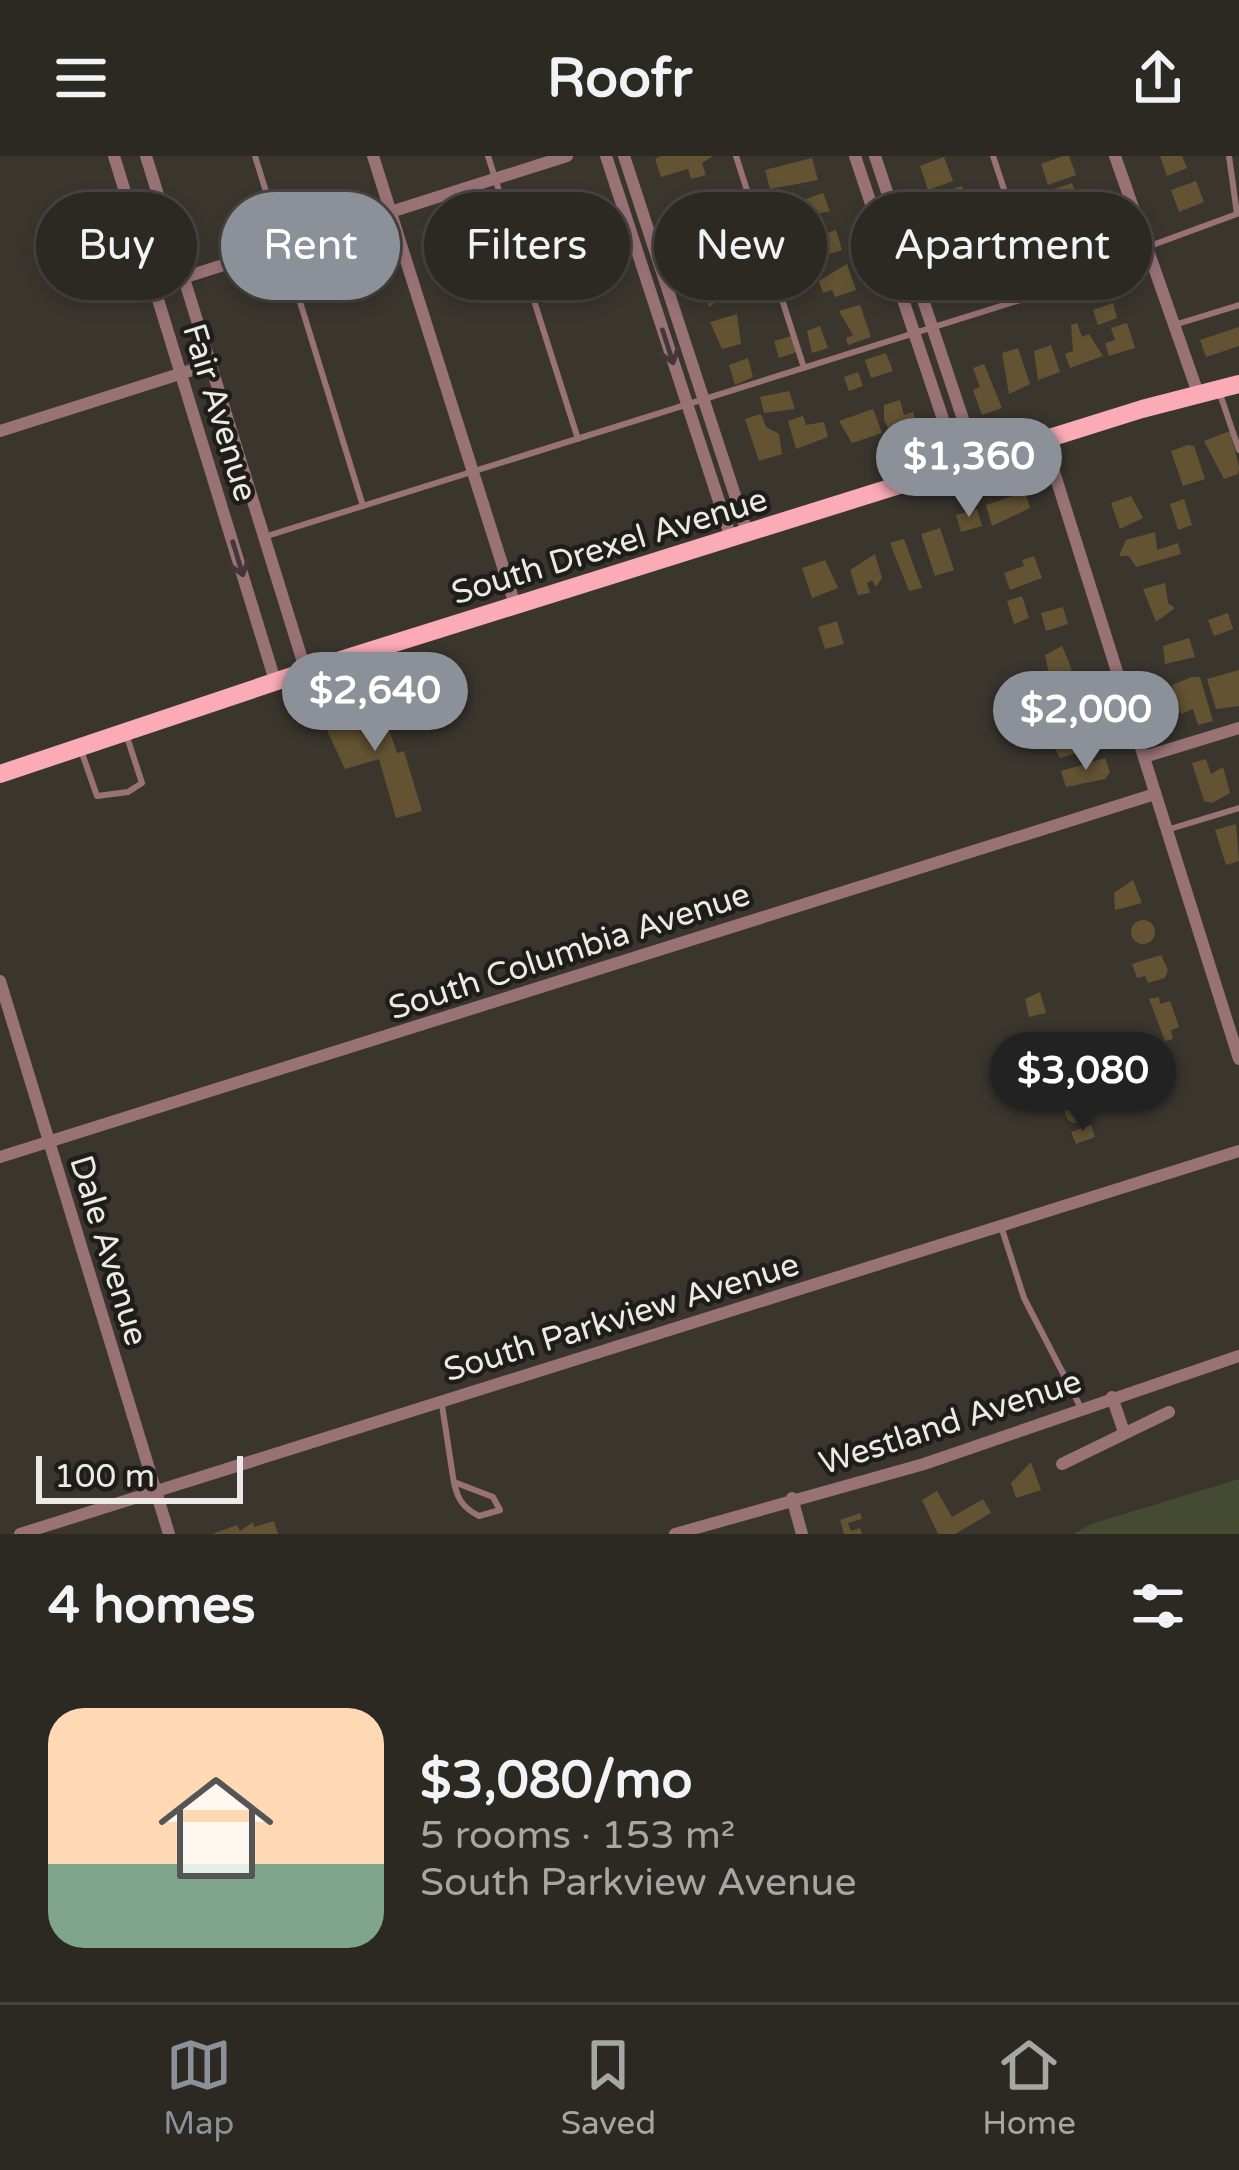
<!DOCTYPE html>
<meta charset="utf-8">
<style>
body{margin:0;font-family:"Varela Round",sans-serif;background:#34302a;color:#f1f3f6;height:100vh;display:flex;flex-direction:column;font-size:45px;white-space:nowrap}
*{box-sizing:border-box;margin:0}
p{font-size:39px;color:#a6a6a5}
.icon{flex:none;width:66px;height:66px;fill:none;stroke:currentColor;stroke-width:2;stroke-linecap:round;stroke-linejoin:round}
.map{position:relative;height:1378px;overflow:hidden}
.sheet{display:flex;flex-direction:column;background:#2c2822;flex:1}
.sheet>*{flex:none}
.hud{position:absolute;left:36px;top:36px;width:1167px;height:108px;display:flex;gap:24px}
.scale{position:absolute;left:36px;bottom:30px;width:207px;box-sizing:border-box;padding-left:12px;border:6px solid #eceae5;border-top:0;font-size:33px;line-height:42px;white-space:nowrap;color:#eceae5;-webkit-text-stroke:9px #1f1d1a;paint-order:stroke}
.price{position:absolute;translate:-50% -102px;padding:0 27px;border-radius:42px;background:#8c9099;color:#fff;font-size:39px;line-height:78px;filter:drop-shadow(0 3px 6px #0008)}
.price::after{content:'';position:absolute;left:50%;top:72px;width:36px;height:27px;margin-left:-18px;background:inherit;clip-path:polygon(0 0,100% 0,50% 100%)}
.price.on{background:#222;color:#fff}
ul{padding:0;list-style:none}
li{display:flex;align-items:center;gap:36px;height:300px;padding:0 48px}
li span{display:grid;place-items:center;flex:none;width:336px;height:240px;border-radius:36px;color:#555}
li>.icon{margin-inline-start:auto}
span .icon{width:144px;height:144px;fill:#fffc;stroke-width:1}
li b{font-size:51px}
h2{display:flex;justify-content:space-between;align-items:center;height:144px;padding:0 48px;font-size:51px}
.tag{padding:0 42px;border-radius:54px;background:#2c2822;box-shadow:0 6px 18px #0003,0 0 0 3px #484440;font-size:42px;line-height:108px}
.tag.on{background:#8c9099;color:#fff}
header{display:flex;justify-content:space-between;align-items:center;height:156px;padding:0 48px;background:#2c2822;font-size:54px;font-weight:800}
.tab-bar{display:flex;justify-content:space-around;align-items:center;height:168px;border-top:3px solid #484440;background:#2c2822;font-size:33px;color:#a6a6a5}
.tab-bar a{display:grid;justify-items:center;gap:6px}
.tab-bar .on{color:#8c9099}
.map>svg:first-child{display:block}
.green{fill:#444b32}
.building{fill:#635333}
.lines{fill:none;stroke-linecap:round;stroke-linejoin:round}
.lane{stroke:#997276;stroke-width:6}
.street{stroke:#997276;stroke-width:12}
.primary{stroke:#fbabb5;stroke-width:18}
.oneway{stroke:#443736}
.labels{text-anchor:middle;stroke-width:9;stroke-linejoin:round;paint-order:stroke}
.street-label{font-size:33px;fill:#eceae5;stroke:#1f1d1a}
</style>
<header><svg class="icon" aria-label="menu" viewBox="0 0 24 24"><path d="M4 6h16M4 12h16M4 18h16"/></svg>Roofr<svg class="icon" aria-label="share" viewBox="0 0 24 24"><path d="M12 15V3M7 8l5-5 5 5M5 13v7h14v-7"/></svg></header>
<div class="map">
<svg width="1239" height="1378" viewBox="0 0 1239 1378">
<rect width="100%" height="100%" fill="#3a362e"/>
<polygon class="green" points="1239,1323 1239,1378 1074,1378 1091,1368"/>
<g class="building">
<polygon points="661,0 713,0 702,7 706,19 691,23 688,13 661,21 655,3"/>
<polygon points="1063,0 1069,0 1076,19 1048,29 1041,8"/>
<polygon points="1160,0 1182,0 1187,12 1167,20"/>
<polygon points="944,1 953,25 928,34 920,10"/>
<polygon points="812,2 818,24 770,33 765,14"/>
<polygon points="1196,25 1204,46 1179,56 1171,34"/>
<polygon points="1072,27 1080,49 1060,57 1052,34"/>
<polygon points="962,30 968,48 938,58 932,40"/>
<polygon points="700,37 708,60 684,68 676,46"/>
<polygon points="823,37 830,55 804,61 798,46"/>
<polygon points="748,43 752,58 736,62 732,47"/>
<polygon points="1085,61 1092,80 1068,89 1067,68"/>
<polygon points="963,65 978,95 967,100 964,92 951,96 945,80"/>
<polygon points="836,74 842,94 819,101 818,80"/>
<polygon points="759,77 765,94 751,99 745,81"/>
<polygon points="703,79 705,86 716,83 722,100 696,108 690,84"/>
<polygon points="1091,87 1101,113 1084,119 1071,97"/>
<polygon points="766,98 773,118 759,123 752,103"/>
<polygon points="847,108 856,134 835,141 832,134 823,137 819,125"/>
<polygon points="730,115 740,142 727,147 725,139 709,151 705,131 697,127"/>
<circle cx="972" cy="135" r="11"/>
<polygon points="1113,147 1117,162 1098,169 1093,154"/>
<polygon points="860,149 871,181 848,189 846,182 853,179 839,155"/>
<polygon points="737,158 741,188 722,193 710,166"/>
<polygon points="1077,167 1082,181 1089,178 1103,200 1070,212 1065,198 1073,195 1071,169"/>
<polygon points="1127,167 1135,192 1109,200 1105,187 1115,184 1111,172"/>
<polygon points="820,170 828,192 812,197 807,175"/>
<polygon points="1239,171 1239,190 1206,201 1200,184"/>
<polygon points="792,180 797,196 779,202 774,185"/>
<polygon points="1051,189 1060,216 1038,224 1034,195"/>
<polygon points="1018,192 1030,228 1009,238 1002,197"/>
<polygon points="886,197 893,215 871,222 865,204"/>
<polygon points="748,202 753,221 735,229 729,209"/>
<polygon points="984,208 1002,252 982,259 973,234 980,231 973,212"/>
<polygon points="858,216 863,230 849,235 844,221"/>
<polygon points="789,235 795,253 764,257 760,241"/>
<polygon points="900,244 904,259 913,256 918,274 896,288 884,264 884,249"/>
<polygon points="873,253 882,277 852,287 839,265"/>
<polygon points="761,258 766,271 779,278 782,298 759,305 745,263"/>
<polygon points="803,260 806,269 824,266 828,281 796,293 788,265"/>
<polygon points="1230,275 1239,311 1238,318 1224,323 1204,285"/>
<polygon points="1188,289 1194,290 1205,323 1183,330 1171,295"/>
<polygon points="1025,336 1030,352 992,370 986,349"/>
<polygon points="1131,340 1143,362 1120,373 1111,347"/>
<polygon points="1184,343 1192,369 1178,374 1170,348"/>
<polygon points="977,353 982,370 961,376 956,359"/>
<polygon points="940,372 954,414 935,420 921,378"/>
<polygon points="1155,376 1157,394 1178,387 1181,398 1136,411 1129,400 1119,400 1126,384"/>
<polygon points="904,383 922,432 909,435 890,387"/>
<polygon points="875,398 882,422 876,431 872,424 867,427 870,437 858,439 850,414"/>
<polygon points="1034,400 1042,422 1010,434 1004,417 1024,410 1022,404"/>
<polygon points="825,404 838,432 812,442 802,412"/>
<polygon points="1165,427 1168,447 1175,452 1156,466 1143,433"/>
<polygon points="1022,440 1029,462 1014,468 1007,445"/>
<polygon points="1063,451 1068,468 1046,475 1041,457"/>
<polygon points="1228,457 1233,473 1214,480 1208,464"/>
<polygon points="837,465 844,488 825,493 818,471"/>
<polygon points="1189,482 1195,501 1165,508 1163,490"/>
<polygon points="1062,490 1072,514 1050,523 1045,499"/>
<polygon points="1239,514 1239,550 1216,553 1207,523"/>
<polygon points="1192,521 1200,521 1213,565 1198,569 1193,553 1181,558 1172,529"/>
<polygon points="1079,530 1085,550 1052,555 1051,539"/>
<polygon points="381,549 397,597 404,595 422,655 396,662 379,603 345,613 325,570 332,568 330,562"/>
<polygon points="1064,562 1068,576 1090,569 1096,591 1060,602 1043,569"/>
<polygon points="1105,602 1110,616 1105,623 1066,631 1061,615"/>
<polygon points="1206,603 1211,618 1223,611 1230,637 1212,647 1204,645 1192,607"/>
<polygon points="1236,668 1239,705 1226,709 1215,674"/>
<polygon points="1133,724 1142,747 1115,754 1114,737"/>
<circle cx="1143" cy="776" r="12"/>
<polygon points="1161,799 1168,814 1165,822 1148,827 1145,820 1137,822 1132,808"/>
<polygon points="1040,836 1046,857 1029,861 1025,843"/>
<polygon points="1159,841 1160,848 1170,845 1179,871 1171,874 1173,883 1165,885 1149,843"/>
<circle cx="1076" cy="956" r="11"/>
<polygon points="1091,969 1095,981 1076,988 1071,976"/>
<polygon points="1031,1306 1041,1334 1016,1342 1011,1327"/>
<polygon points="937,1335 952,1361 983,1343 991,1357 955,1378 938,1378 922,1344"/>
<polygon points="860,1357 862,1363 848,1367 851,1375 860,1372 862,1378 844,1378 840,1364"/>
<polygon points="274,1365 278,1378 212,1378 237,1369 240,1375 253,1366 254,1371"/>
</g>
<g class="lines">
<g class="lane">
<polyline points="255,0 363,350"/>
<polyline points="488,0 578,283"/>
<polyline points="736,0 804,212"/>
<polyline points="993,0 1039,139"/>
<polyline points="1147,91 1237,58 1229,0"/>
<polyline points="1174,169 1239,149"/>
<polyline points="1219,235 1239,294"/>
<polyline points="267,380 1148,104"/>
<polyline points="82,597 97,640 128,636 142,627 127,581"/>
<polyline points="1170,673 1239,652"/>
<polyline points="1001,1070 1024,1142 1081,1252"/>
<path d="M442,1249L453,1321C456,1340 461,1351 479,1360L500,1354L493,1341L454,1326"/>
</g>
<g class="street">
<polyline points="114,0 276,528"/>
<polyline points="146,0 306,516"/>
<polyline points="373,0 515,449"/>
<polyline points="606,0 731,382"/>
<polyline points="624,0 747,376"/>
<polyline points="855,0 959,311"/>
<polyline points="875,0 977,305"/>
<polyline points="1115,0 1199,240"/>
<polyline points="154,131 567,0"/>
<polyline points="0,275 211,208"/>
<polyline points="1044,284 1239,903"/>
<polyline points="1144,601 1239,572"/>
<polyline points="0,825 169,1378"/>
<polyline points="0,1001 1155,638"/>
<polyline points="1112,1241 1124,1276"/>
<polyline points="1062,1308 1169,1256"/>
<polyline points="792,1342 802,1378"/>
<polyline points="20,1378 1239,995"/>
<polyline points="675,1378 924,1308 1239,1200"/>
</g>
<polyline class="primary" points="0,618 331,507 1142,253 1239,228"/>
</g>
<defs><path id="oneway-shaft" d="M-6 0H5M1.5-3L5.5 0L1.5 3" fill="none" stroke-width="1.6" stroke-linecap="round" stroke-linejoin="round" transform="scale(3)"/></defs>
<g class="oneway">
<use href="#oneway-shaft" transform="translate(668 191) rotate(72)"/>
<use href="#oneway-shaft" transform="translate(238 403) rotate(73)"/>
</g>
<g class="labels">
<g class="street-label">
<text transform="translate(221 256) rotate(73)" y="12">Fair Avenue</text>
<text transform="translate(609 389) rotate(-17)" y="12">South Drexel Avenue</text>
<text transform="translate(569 794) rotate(-18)" y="12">South Columbia Avenue</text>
<text transform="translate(110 1094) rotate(73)" y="12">Dale Avenue</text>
<text transform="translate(621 1160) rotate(-17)" y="12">South Parkview Avenue</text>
<text transform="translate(950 1265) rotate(-18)" y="12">Westland Avenue</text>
</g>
</g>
</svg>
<div class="scale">100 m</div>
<b class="price" style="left:969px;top:364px">$1,360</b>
<b class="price" style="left:375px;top:598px">$2,640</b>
<b class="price" style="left:1086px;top:617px">$2,000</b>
<b class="price on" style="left:1083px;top:978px">$3,080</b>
<div class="hud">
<a class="tag">Buy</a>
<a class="tag on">Rent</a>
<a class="tag">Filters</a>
<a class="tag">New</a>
<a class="tag">Apartment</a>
</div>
</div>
<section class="sheet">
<h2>4 homes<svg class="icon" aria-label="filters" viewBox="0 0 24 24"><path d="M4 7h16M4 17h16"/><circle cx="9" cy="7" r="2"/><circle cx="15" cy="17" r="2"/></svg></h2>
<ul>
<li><span style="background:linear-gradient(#ffd9b3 65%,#7fa58c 0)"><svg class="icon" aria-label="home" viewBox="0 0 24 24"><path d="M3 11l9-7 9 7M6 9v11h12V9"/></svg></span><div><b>$3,080/mo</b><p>5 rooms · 153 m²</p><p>South Parkview Avenue</p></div></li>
</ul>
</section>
<nav class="tab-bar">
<a class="on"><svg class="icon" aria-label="map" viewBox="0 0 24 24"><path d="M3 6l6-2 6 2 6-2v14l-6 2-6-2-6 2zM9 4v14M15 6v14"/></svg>Map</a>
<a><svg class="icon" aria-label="saved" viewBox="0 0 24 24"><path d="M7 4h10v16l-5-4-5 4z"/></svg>Saved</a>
<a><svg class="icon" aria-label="home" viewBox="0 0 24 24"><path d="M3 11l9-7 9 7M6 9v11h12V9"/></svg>Home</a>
</nav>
